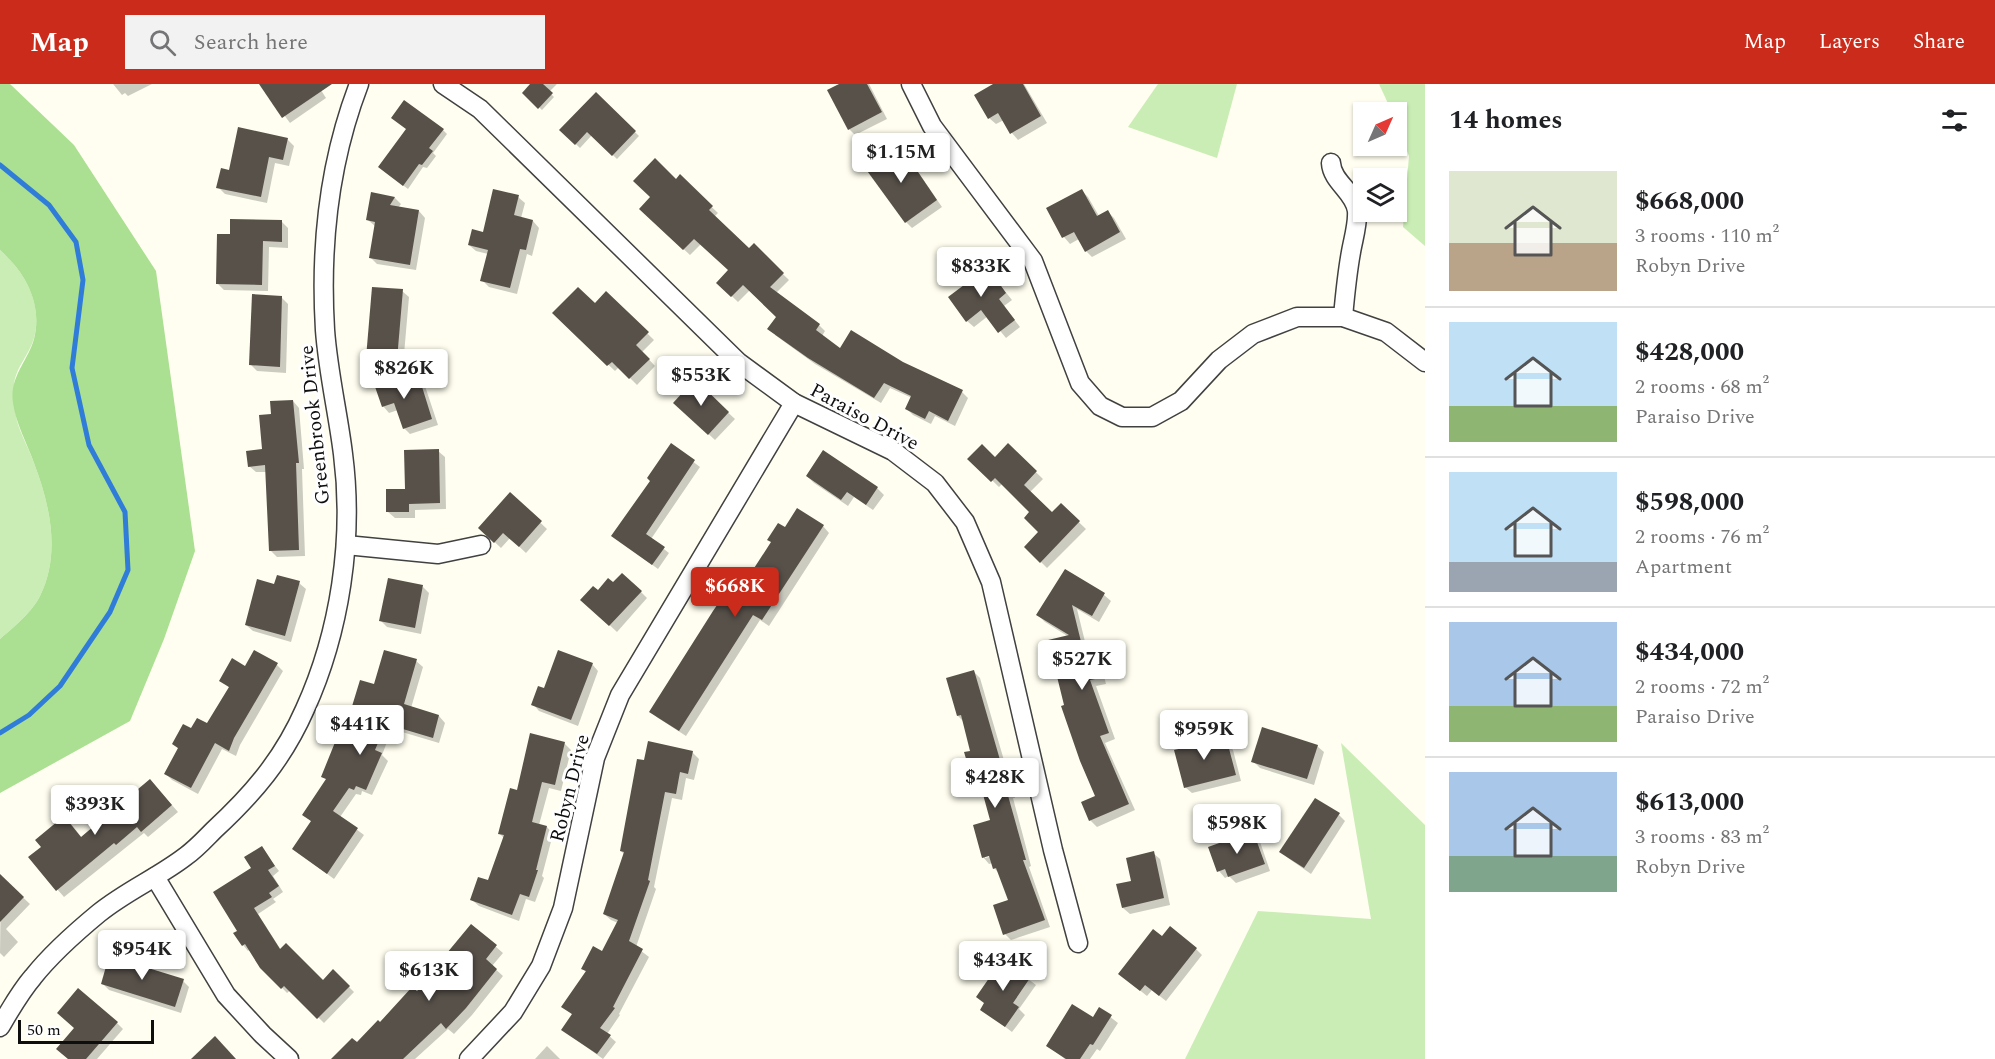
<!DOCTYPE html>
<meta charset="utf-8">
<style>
body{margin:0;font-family:Spectral,serif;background:#f2f2f2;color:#202124;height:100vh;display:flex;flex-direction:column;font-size:22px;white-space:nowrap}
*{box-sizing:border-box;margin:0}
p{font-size:20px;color:#757577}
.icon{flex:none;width:33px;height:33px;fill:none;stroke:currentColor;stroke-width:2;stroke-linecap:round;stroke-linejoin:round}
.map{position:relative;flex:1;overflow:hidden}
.side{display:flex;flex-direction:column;background:#fff;width:570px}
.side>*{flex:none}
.needle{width:39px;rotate:45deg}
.controls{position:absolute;left:1353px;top:18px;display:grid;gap:12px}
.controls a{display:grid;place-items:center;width:54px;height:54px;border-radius:0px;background:#fff;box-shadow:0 2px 4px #0004;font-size:30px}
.scale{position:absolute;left:18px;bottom:15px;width:136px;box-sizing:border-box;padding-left:6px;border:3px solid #0e0e0e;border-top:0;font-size:16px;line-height:21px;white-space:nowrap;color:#0e0e0e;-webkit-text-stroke:4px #fff;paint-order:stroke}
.price{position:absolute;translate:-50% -51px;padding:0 14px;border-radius:6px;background:#fff;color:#222;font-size:20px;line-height:39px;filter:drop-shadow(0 2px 3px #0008)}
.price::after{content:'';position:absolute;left:50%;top:36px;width:18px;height:14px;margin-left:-9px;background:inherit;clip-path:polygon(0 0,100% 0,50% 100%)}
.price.active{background:#cb2b1a;color:#fff}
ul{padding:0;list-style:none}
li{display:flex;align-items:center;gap:18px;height:150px;padding:0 24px}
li+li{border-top:2px solid #e0e0e0}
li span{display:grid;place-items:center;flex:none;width:168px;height:120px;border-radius:0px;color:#555}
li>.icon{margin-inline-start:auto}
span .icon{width:72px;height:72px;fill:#fffc;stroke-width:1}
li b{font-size:26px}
h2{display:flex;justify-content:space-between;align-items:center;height:72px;padding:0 24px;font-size:26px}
header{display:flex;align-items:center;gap:36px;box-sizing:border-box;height:84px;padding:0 30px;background:#cb2b1a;color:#fff}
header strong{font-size:28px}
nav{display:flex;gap:33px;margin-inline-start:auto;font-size:21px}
.search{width:420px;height:54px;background:#f2f2f2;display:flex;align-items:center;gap:15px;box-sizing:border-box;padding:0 21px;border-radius:0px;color:#757577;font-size:22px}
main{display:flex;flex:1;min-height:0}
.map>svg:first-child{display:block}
.green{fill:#caedb5}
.forest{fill:#abe093}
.shadow{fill:#0003;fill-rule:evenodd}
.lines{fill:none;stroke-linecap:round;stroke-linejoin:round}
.stream{stroke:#307dd9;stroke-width:5}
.building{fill:#58514a}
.minor-casing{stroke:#414141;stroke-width:21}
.minor{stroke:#fff;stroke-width:18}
.labels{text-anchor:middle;stroke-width:6;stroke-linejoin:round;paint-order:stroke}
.street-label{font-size:20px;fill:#0e0e0e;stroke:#fff}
</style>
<header>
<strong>Map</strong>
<div class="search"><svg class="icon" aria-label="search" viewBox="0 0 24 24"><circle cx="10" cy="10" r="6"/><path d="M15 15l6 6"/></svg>Search here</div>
<nav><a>Map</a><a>Layers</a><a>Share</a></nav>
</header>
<main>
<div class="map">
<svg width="1425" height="975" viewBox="0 0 1425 975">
<rect width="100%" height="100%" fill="#fffef0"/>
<g class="green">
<polygon points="1158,0 1237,0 1217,74 1128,43"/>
<polygon points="1379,0 1425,0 1425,162 1403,143 1409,72 1397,41 1396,28 1392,28"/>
<path d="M0,166C25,188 43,220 34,254C29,272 13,286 14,305C14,315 15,327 17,337C21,351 29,365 34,379C50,421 61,470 40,512C33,527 13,544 0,555Z"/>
<polygon points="1341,659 1425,741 1425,975 1185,975 1258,827 1371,835"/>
</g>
<path class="forest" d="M0,0H10L74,61L156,187L195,467L164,555L130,637L0,709V555C13,544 33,527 40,512C61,470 50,421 34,379C27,359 16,340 13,319C9,293 28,277 34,255C43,220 25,188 0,166Z"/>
<g class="shadow">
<polygon points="113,0 152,0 128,12 125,9 122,11"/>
<polygon points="261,0 317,0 326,14 290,39"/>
<polygon points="532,0 557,0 549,8 554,13 542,26 524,9"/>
<polygon points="842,0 869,0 887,35 855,51 849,45"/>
<polygon points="996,0 1024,0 1047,39 1018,56 1012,49 1004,36 996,40 989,34"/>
<polygon points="596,10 639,52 617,75 592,51 580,64 561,46"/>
<polygon points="407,45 443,46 447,50 433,69 436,72 427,84 423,83 408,105 384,87"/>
<polygon points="287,55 294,62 289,82 275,79 267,119 225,110 218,103 230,87"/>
<polygon points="899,62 905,69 942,123 912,144 906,138"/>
<polygon points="680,93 718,129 714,133 749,166 754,162 789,196 776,209 819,241 825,247 822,252 841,266 902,279 962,308 968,314 955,342 935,332 931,340 913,331 907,325 912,314 890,304 881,319 815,280 775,251 778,233 750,206 738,218 718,199 730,187 701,160 690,171 647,131"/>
<polygon points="1082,107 1088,113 1099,132 1108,128 1114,134 1126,155 1092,173 1086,167 1079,155 1070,160 1064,153 1048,125"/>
<polygon points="372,110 395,114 401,120 398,124 419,127 425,134 416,186 377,180 370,173 376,143 368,136"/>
<polygon points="518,113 525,119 521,134 533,137 539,144 532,172 527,170 517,210 489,203 482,196 488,170 476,167 469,161 484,150"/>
<polygon points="282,138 288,144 288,164 269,163 268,207 224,206 218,200 231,151"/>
<polygon points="990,197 1000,201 1012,216 1004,222 1020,243 1006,254 988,232 974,243 967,237 966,201"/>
<polygon points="402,207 409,213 403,282 374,280 368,273"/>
<polygon points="606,209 654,256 642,268 655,282 637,301 619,283 615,287 554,229 595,221"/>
<polygon points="281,213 288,220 286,289 257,287 251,281"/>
<polygon points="395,291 401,298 401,301 418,295 425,302 438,341 410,350 404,344 398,326 389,329 383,322"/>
<polygon points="695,298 735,335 715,356 675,319"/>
<polygon points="293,317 299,324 304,385 302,385 305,472 277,473 270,466 267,388 256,388 249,382 264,367 273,331"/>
<polygon points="671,361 700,383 651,455 669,469 658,485 613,452 652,397"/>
<polygon points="1008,361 1043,395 1029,409 1052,430 1061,421 1086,445 1047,484 1026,463 1040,448 1031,428 1002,400 999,403 970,375 995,375"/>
<polygon points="438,367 445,373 446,425 415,426 415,434 395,434 388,428"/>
<polygon points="824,368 877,404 884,411 873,426 854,413 848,422 814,399 807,392"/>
<polygon points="510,410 547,445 526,469 510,454 501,464 480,444"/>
<polygon points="823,442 829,449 769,542 760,536 686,652 658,634 651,628 747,497 773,459 785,445"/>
<polygon points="1065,487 1104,511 1111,517 1099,538 1077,525 1089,574 1094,573 1101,580 1106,600 1096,602 1115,655 1105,659 1135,726 1097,743 1090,736 1097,712 1065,622 1069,553 1045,538 1038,531"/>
<polygon points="299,499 306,505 291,558 253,547 246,541 275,502"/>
<polygon points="613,500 641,508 647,514 617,548 589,522 598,508"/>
<polygon points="423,503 429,509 421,550 387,543 381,537"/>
<polygon points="416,577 423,583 411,624 439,632 445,639 439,659 392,645 382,671 388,677 372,711 362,707 361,711 356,710 340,733 364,751 334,795 294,765 312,738 303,730 327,696 323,692 347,645 375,602"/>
<polygon points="592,580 598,587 578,642 539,627 533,620 545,606"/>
<polygon points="277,581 283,587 240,661 236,672 222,665 198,710 172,696 165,689 179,665 173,660 191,646 208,641 230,604 221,597 245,584"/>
<path d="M974,588L980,594L1015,714H1013L1031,782L1029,783L1050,843L1011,856L1005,850L1010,817L999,789L994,784L993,779L989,780L983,773L992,737L984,710L983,711L976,704L972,668L964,638L958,632ZM985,771H997L985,774Z"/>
<polygon points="1209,647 1216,653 1218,661 1227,659 1233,666 1241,697 1192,709 1185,703 1198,662"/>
<polygon points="564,659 571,666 561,707 549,704 539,741 547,743 553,750 542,792 544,794 535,818 526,815 519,837 479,822 472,816 489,798 504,754 499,749 518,708"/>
<polygon points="1317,662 1324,668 1314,701 1260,684 1253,677"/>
<polygon points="692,668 699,675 694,696 686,694 682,716 672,714 654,803 656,805 636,863 649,873 619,930 620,931 607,950 616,958 603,975 563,946 573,931 563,923 587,889 583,885 603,869 618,839 611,836 604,830 625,771 621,767 645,678"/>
<polygon points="156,703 178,728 148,753 144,749 64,813 30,774 71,740 82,754"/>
<polygon points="1339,731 1345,737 1311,790 1288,774 1281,768"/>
<polygon points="1252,749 1259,755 1270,787 1236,799 1229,792 1225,794 1219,787 1210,764"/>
<polygon points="261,764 279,787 273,792 283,808 273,815 276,818 258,830 281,866 323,898 333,887 354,908 324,939 291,906 287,909 262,883 250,865 248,867 243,861 239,847 253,784"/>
<polygon points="1153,769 1160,775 1170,821 1130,830 1123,824 1133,798"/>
<polygon points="1,793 30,820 6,845 18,858 4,873 0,869"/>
<polygon points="472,842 503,869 492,882 503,892 472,931 454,950 448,945 415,975 347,975 357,960 417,909 447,878"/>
<polygon points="1162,854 1196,865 1202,871 1166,917 1152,906 1147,912 1127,896"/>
<polygon points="1003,876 1036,901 1019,925 1025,931 1012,948 982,925"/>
<polygon points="183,897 189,903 181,929 109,906 102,899"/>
<polygon points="1100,925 1118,939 1100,967 1097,965 1090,975 1065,975 1048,962 1094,935"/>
<polygon points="117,939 123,945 97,975 69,975"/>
<polygon points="547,962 560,975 535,975"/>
</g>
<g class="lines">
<polyline class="stream" points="0,81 49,121 76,158 83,196 72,284 89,361 125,428 128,486 110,528 60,602 29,631 0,649"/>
</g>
<g class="building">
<polygon points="259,0 332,0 282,34"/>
<polygon points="530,0 543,0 553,9 538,25 522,9"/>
<polygon points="839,0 867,0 882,28 848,46 827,6"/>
<polygon points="993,0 1023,0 1041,32 1010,50 998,29 988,35 974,11"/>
<polygon points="596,8 636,47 612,72 587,48 575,61 559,46"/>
<polygon points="404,16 444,45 429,64 433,67 422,81 419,80 403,102 378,83 406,45 391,34"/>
<polygon points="238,43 288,54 283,76 269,73 261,113 216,104 221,84 229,86"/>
<polygon points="899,60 937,116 905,139 865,84"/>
<polygon points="655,74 676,95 680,90 713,122 709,126 749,164 754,159 784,189 770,203 820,240 816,246 840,264 851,246 903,278 963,306 948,337 929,327 925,335 905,325 911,312 884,299 874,314 808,274 767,245 776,233 743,201 731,213 716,199 728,186 694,155 683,166 639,125 650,113 633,97"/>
<polygon points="493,105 519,111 514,131 533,136 526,166 520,165 510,204 480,197 488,166 468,161 472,145 483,148"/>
<polygon points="1082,105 1097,132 1108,126 1120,148 1085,168 1074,148 1062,154 1046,124"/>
<polygon points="371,108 395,113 390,121 419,126 410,181 369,174 375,138 366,136"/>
<polygon points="230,135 282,136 282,158 263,157 262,201 216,200 217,150 230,150"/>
<polygon points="975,177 989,195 994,192 1006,209 999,215 1015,236 998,249 981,226 966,238 948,213 964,201 956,191"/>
<polygon points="372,203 403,205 397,276 366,274"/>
<polygon points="578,203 595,219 606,207 649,248 636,261 650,275 629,295 612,278 607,282 552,229"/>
<polygon points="252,210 282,212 280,283 249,281"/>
<polygon points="396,290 395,301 419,293 432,335 403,345 394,319 382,323 373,297"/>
<polygon points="695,295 729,328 708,351 673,319"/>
<polygon points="293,316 299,379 296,379 299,466 269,467 265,381 248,383 246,367 262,365 259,331 271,330 270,317"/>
<polygon points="671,359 695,376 646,450 665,463 652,481 611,452 650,397 647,394"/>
<polygon points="1008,359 1037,387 1024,401 1052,428 1061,419 1080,437 1040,479 1024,463 1038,448 1024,434 1029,428 995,394 991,398 967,375 982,360 995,373"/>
<polygon points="439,365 440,419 409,420 409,428 386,428 386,405 405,405 404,366"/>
<polygon points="823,366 878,403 866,421 847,408 841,416 806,392"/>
<polygon points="510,408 542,437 519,463 503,449 494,459 478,444"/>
<polygon points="797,424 824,441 762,536 753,531 679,647 649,628 713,527 739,489 747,495 771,458 767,456 778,439 785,443"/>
<polygon points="1065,485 1105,509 1092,532 1072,521 1085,574 1095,572 1100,594 1090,596 1109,649 1100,652 1129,720 1089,737 1081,718 1095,712 1080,677 1061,622 1064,621 1048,556 1069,551 1036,531"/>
<polygon points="622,489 642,507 609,542 580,516 593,502 598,506 608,494 613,498"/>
<polygon points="277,491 300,497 285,552 245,541 257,495 274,500"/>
<polygon points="388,494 423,501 415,544 379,537"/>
<polygon points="254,566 278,579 234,654 229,667 215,659 191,704 164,690 178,664 172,660 183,640 191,644 197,634 207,639 229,603 219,597 232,574 245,582"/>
<polygon points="384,566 417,575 404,620 439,631 433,654 386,640 375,666 382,669 366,706 356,702 354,706 349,704 333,727 358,744 327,790 292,765 311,737 302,731 326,695 321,693 342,641 346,642 360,596 374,600"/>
<polygon points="558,566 593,579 571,636 531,621 538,602 544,604"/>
<polygon points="974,586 1009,707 1007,708 1026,776 1023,776 1045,836 1003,851 993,821 1008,816 996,784 993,785 989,772 982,774 973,741 990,736 981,703 975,705 964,668 970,667 961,631 957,632 946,594"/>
<polygon points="1262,643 1318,661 1307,695 1251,678"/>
<polygon points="1210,645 1213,661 1227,657 1236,691 1184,704 1174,666 1196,661 1193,649"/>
<polygon points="530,649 565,658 555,701 542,698 532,738 547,742 536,786 538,786 529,813 520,810 512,831 470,816 478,793 488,796 504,751 498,750 510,704 517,706"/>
<polygon points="648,657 693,667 688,690 680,688 676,710 665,708 648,796 650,797 629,857 643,865 613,923 615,924 600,944 611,951 597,970 561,946 572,930 561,923 586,887 581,885 593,862 602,867 618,836 603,830 624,768 620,767 637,675 644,676"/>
<polygon points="150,695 172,721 141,748 137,743 116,761 114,759 56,807 28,773 41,763 35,756 64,732 81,753"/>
<polygon points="1315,714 1340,729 1304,784 1279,768"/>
<polygon points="1253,747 1265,780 1228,793 1225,785 1217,788 1208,763"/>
<polygon points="262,762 275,782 268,786 279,802 269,809 272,813 254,824 280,865 286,859 323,896 333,885 350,902 317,935 284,902 281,905 260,884 245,860 242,862 233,849 237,847 213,808 251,784 244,773"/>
<polygon points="1154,767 1164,814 1122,824 1116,800 1131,797 1126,774"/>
<polygon points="0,790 24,813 0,838"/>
<polygon points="471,840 497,861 486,875 497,885 466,924 446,945 441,939 403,975 331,975 352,954 357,958 378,936 380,938 412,903 417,907 445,878 442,875"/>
<polygon points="1170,842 1197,864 1159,912 1145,901 1140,907 1118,890 1153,845 1162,852"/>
<polygon points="109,872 184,895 175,923 101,900"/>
<polygon points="1003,874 1030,894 1013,919 1019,923 1005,943 980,926 984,919 976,913"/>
<polygon points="78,904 118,938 86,975 68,975 56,965 74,944 57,929"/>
<polygon points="1072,920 1093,933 1099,923 1112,931 1093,961 1090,960 1080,975 1066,975 1046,962"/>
<polygon points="215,952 236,975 191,975"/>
</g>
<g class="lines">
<defs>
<g id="minor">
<polyline points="443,0 480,25 738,278 794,319 893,367 935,399 965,438 991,498 1053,766 1078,859"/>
<polyline points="911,0 932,42 1033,177 1080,299 1100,322 1122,333 1152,333 1181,317 1219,276 1253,250 1297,233 1343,233 1386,248 1425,278"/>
<path d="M1331,79C1332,98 1355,108 1357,127C1358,140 1353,156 1351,168C1347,190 1345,211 1343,233"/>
<polyline points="346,461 438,470 481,461"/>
<polyline points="155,793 226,911 263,951 289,975"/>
<path d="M0,943C10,926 20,908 33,893C52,869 76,848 99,829C126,807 159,793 186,772C196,765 205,755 214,746C253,710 283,675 305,625C340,548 354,455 343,370C338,329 328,288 325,246C320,163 329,78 359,0"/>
<polyline points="469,975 513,928 541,882 563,824 595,674 620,611 794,319"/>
</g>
</defs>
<use href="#minor" class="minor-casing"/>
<use href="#minor" class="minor"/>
</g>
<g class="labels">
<g class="street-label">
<text transform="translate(865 332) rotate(28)" y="7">Paraiso Drive</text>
<text transform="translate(314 341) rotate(-96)" y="7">Greenbrook Drive</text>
<text transform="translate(569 704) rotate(-76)" y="7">Robyn Drive</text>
</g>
</g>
</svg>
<div class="controls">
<a><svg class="needle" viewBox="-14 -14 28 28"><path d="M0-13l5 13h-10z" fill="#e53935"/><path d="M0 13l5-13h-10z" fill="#757577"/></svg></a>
<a><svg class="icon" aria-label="layers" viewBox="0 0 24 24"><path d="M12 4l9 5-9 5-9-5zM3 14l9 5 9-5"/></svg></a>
</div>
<div class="scale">50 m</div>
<b class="price" style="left:901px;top:100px">$1.15M</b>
<b class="price" style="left:981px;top:214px">$833K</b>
<b class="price" style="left:404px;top:316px">$826K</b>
<b class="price" style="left:701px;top:323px">$553K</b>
<b class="price active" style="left:735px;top:534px">$668K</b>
<b class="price" style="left:1082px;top:607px">$527K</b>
<b class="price" style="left:360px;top:672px">$441K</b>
<b class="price" style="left:1204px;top:677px">$959K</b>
<b class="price" style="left:995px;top:725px">$428K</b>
<b class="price" style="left:95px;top:752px">$393K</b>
<b class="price" style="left:1237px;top:771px">$598K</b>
<b class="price" style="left:142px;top:897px">$954K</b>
<b class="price" style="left:1003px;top:908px">$434K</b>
<b class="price" style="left:429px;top:918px">$613K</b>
</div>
<section class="side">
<h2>14 homes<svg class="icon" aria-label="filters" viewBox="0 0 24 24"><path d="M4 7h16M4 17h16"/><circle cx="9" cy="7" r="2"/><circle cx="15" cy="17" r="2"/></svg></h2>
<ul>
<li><span style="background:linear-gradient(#dfe7d0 60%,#b9a48a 0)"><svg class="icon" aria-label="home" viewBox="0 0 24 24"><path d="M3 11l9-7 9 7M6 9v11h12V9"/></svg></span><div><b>$668,000</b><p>3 rooms · 110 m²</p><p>Robyn Drive</p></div></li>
<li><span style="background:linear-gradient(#bfe0f5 70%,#8fb573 0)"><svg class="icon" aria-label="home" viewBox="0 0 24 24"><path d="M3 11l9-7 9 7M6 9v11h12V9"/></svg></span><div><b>$428,000</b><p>2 rooms · 68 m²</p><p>Paraiso Drive</p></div></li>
<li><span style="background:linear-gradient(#bfe0f5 75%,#9aa5b1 0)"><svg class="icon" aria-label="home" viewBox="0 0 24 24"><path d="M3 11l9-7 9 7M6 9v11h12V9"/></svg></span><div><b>$598,000</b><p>2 rooms · 76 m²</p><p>Apartment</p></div></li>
<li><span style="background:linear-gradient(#a9c7e8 70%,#8fb573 0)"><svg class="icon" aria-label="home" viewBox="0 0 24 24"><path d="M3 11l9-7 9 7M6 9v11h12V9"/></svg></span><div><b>$434,000</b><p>2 rooms · 72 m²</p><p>Paraiso Drive</p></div></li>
<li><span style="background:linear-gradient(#a9c7e8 70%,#7fa58c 0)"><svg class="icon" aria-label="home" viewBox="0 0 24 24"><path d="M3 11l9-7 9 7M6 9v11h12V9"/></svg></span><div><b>$613,000</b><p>3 rooms · 83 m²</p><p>Robyn Drive</p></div></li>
</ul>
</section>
</main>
